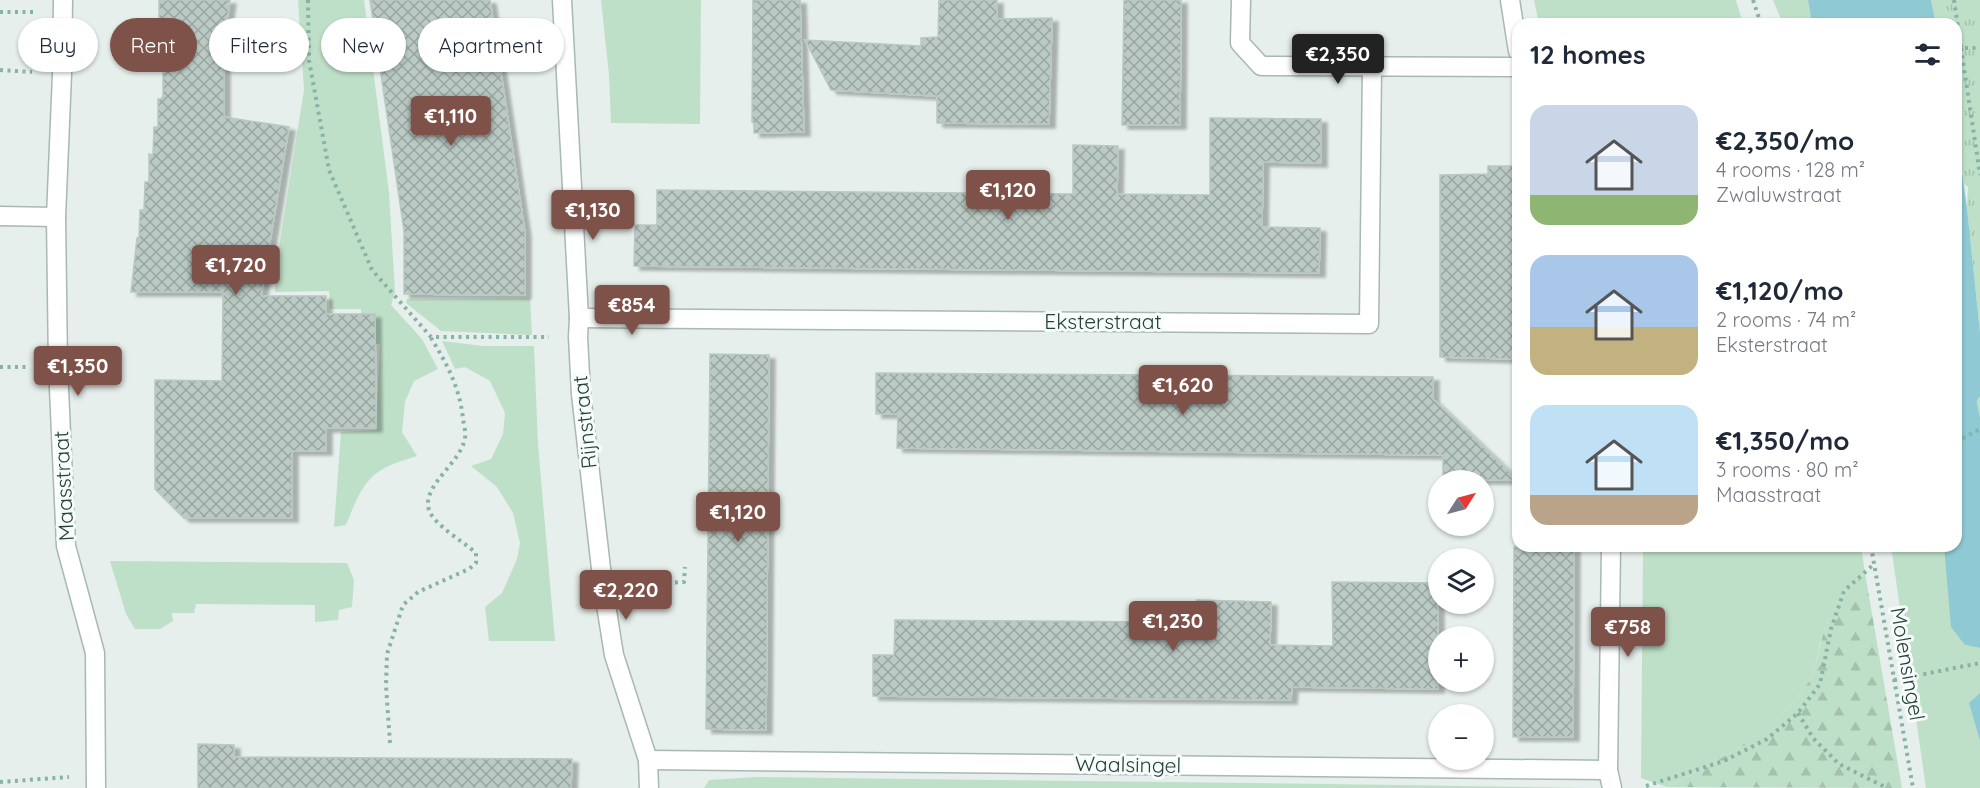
<!DOCTYPE html>
<meta charset="utf-8">
<style>
body{margin:0;font-family:Quicksand,sans-serif;background:#f2f2f3;color:#1f2937;height:100vh;display:flex;flex-direction:column;font-size:22px;white-space:nowrap}
*{box-sizing:border-box;margin:0}
p{font-size:20px;color:#747a83}
.icon{flex:none;width:33px;height:33px;fill:none;stroke:currentColor;stroke-width:2;stroke-linecap:round;stroke-linejoin:round}
.map{position:relative;flex:1;overflow:hidden}
.sheet{position:absolute;left:1512px;top:18px;width:450px;height:534px;display:flex;flex-direction:column;background:#fff;border-radius:18px;box-shadow:0 2px 4px #0004}
.sheet>*{flex:none}
.banner{position:absolute;left:18px;top:18px;width:570px;height:54px;display:flex;gap:12px}
.needle{width:39px;rotate:54deg}
.tools{position:absolute;left:1428px;top:470px;display:grid;gap:12px}
.tools a{display:grid;place-items:center;width:66px;height:66px;border-radius:50%;background:#fff;box-shadow:0 2px 4px #0004;font-size:30px}
.price{position:absolute;translate:-50% -51px;padding:0 14px;border-radius:6px;background:#7f5249;color:#fff;font-size:20px;line-height:39px;filter:drop-shadow(0 2px 3px #0008)}
.price::after{content:'';position:absolute;left:50%;top:36px;width:18px;height:14px;margin-left:-9px;background:inherit;clip-path:polygon(0 0,100% 0,50% 100%)}
.price.active{background:#222;color:#fff}
ul{padding:0;list-style:none}
li{display:flex;align-items:center;gap:18px;height:150px;padding:0 18px}
li span{display:grid;place-items:center;flex:none;width:168px;height:120px;border-radius:18px;color:#555}
li>.icon{margin-inline-start:auto}
span .icon{width:72px;height:72px;fill:#fffc;stroke-width:1}
li b{font-size:26px}
h2{display:flex;justify-content:space-between;align-items:center;height:72px;padding:0 18px;font-size:26px}
.tag{padding:0 21px;border-radius:27px;background:#fff;box-shadow:0 2px 4px #0004;font-size:21px;line-height:54px}
.tag.active{background:#7f5249;color:#fff}
.map>svg:first-child{display:block}
.grass{fill:#bfe0c8}
.forest{fill:url(#forest-firs)}
.park{fill:url(#park-tufts)}
.water{fill:#8ec9d4}
.lines{fill:none;stroke-linecap:round;stroke-linejoin:round}
.canal{stroke:#8ec9d4;stroke-width:40}
.building{fill:url(#building-cross-hatch);stroke:#b8c9c2;stroke-width:1.5;filter:url(#shadow)}
.minor-casing{stroke:#a8b8b2;stroke-width:21}
.path{stroke:#86b3a5;stroke-width:4;stroke-dasharray:3 4.5;stroke-linecap:butt}
.minor{stroke:#fff;stroke-width:18}
.labels{text-anchor:middle;stroke-width:6;stroke-linejoin:round;paint-order:stroke}
.street-label{font-size:21px;fill:#24423a;stroke:#f7fbf9}
</style>
<div class="map">
<svg width="1980" height="788" viewBox="0 0 1980 788">
<defs>
<pattern id="forest-firs" width="22" height="20" patternUnits="userSpaceOnUse" patternTransform="scale(1.5)"><rect width="22" height="20" fill="#bfe0c8"/><path d="M5 1l3.5 6h-7zM16 11l3.5 6h-7z" fill="#a4c1ad"/></pattern>
<pattern id="park-tufts" width="24" height="20" patternUnits="userSpaceOnUse" patternTransform="scale(1.5)"><rect width="24" height="20" fill="#bfe0c8"/><path d="M3 7l-1-3M5 7V3M7 7l1-3M15 17l-1-3M17 17v-4M19 17l1-3" fill="none" stroke="#a4c1ad"/></pattern>
<pattern id="building-cross-hatch" width="8" height="8" patternUnits="userSpaceOnUse" patternTransform="scale(1.5)"><rect width="8" height="8" fill="#bbcac4"/><path d="M0 0l8 8M0 8l8-8" fill="none" stroke="#98a6a0"/></pattern>
<filter id="shadow"><feDropShadow dx="6" dy="4" stdDeviation="1.5" flood-color="#0004"/></filter>
</defs>
<rect width="100%" height="100%" fill="#e6efeb"/>
<g class="grass">
<path d="M298,0H364L389,192L395,292L391,305L422,339L438,369L414,381L405,402L402,432L417,456C401,461 382,466 370,479C359,491 352,510 346,525L334,527L341,432L376,430L380,344L362,343L361,309H330L329,291L275,292L278,253L304,90Z"/>
<polygon points="601,0 701,0 700,124 611,123 609,75"/>
<polygon points="1534,0 1736,0 1743,24 1539,24"/>
<polygon points="1773,0 1808,0 1812,24 1783,24"/>
<polygon points="530,298 532,335 441,331 406,303 407,299"/>
<polygon points="442,341 483,346 534,346 538,444 555,641 489,641 485,607 502,593 517,559 520,543 513,513 497,487 471,466 491,459 503,434 505,413 490,381 465,367 455,369"/>
<polygon points="1980,396 1980,448 1962,456 1956,461 1956,419 1970,411"/>
<path d="M1643,546H1861L1865,573C1849,588 1833,606 1825,628C1818,644 1818,665 1809,681C1781,729 1715,763 1667,787L1641,778Z"/>
<polygon points="1891,546 1944,546 1947,568 1965,645 1980,648 1980,693 1970,703 1980,741 1980,788 1926,788"/>
<polygon points="110,561 347,563 354,580 352,607 339,610 338,620 315,622 315,605 196,604 194,613 172,613 173,621 160,629 135,629 126,614"/>
<path d="M756,777C1034,781 1311,783 1589,788H704L709,780Z"/>
</g>
<path class="forest" d="M1865,573L1902,788L1667,787C1715,763 1781,729 1809,681C1818,665 1819,644 1825,628C1833,605 1849,589 1865,573Z"/>
<polygon class="park" points="1931,0 1980,0 1980,334 1967,207 1968,187 1964,184 1956,131 1956,24 1936,24"/>
<g class="water">
<polygon points="1808,0 1931,0 1936,24 1812,24"/>
<polygon points="1956,131 1967,208 1980,333 1980,396 1970,411 1956,419"/>
<polygon points="1980,448 1980,648 1965,645 1951,627 1944,546 1956,546 1956,461 1962,456"/>
<polygon points="1980,693 1980,741 1969,703"/>
</g>
<g class="lines">
<polyline class="canal" points="1956,401 1980,517"/>
</g>
<g class="building">
<polygon points="159,0 230,0 224,41 224,117 289,127 261,296 326,296 326,314 375,314 376,428 326,428 326,451 292,451 292,518 184,518 155,489 155,380 222,381 223,292 131,292 137,238 139,237 140,210 144,210 145,182 149,182 149,154 153,155 154,127 158,127 158,99 161,99 163,96 163,37 159,37"/>
<polygon points="370,0 490,0 525,233 525,295 404,294 404,231"/>
<polygon points="753,0 800,0 804,132 754,133 754,123 752,122"/>
<polygon points="939,0 997,0 997,19 1052,18 1049,124 937,123 937,96 831,90 805,40 921,46 921,38 938,37"/>
<polygon points="1124,0 1181,0 1180,125 1122,125"/>
<polygon points="1210,118 1321,119 1321,163 1263,162 1262,227 1320,228 1319,273 634,266 635,225 657,225 657,190 1073,194 1073,145 1118,146 1117,194 1210,195"/>
<polygon points="1488,166 1518,166 1518,359 1440,357 1440,175 1488,174"/>
<polygon points="710,354 769,355 766,730 706,729"/>
<polygon points="876,373 1433,377 1433,399 1518,480 1443,480 1443,455 897,448 898,414 876,414"/>
<polygon points="1514,547 1574,548 1573,737 1513,737"/>
<polygon points="1332,582 1438,583 1438,689 1292,687 1291,700 873,696 873,655 894,655 895,620 1161,622 1172,605 1197,606 1197,600 1271,602 1270,645 1333,646"/>
<polygon points="198,744 234,745 234,757 572,759 571,788 198,788"/>
</g>
<g class="lines">
<defs>
<g id="minor">
<polyline points="63,0 62,74 56,217 58,366 66,546 95,653 96,788"/>
<polyline points="562,0 579,318 578,337 581,394 603,586 614,655 648,760 649,788"/>
<polyline points="1241,0 1240,43 1261,66 1518,67"/>
<polyline points="1510,0 1518,51"/>
<polyline points="0,216 56,217"/>
<polyline points="579,318 1369,324 1372,67"/>
<polyline points="1611,546 1608,770 1612,788"/>
<polyline points="648,760 1608,770"/>
</g>
</defs>
<use href="#minor" class="minor-casing"/>
<g class="path">
<polyline points="308,0 309,60 329,170 372,270 431,337 549,337"/>
<polyline points="1753,0 1761,24"/>
<polyline points="1954,0 1961,48 1980,48"/>
<polyline points="0,12 35,12"/>
<polyline points="1961,48 1980,175"/>
<polyline points="0,70 32,72"/>
<polyline points="0,367 29,367"/>
<polyline points="1956,442 1980,429"/>
<polyline points="1871,546 1913,788"/>
<polyline points="630,585 684,582 685,567"/>
<polyline points="1894,680 1980,663"/>
<polyline points="1798,713 1813,738 1839,764 1887,788"/>
<path d="M390,743L386,686L387,654L403,605L418,592L469,569L476,563V553C464,542 434,525 429,510C421,486 461,463 465,438C466,432 464,425 463,419C460,388 447,364 431,338"/>
<polyline points="0,782 69,777"/>
<polyline points="1646,786 1724,761 1767,739 1798,713 1820,684 1831,629 1844,591 1874,564"/>
</g>
<use href="#minor" class="minor"/>
</g>
<g class="labels">
<g class="street-label">
<text x="1103" y="329">Eksterstraat</text>
<text transform="translate(585 422) rotate(-96)" y="7">Rijnstraat</text>
<text transform="translate(64 486) rotate(-93)" y="7">Maasstraat</text>
<text transform="translate(1907 664) rotate(80)" y="7">Molensingel</text>
<text transform="translate(1128 765) rotate(1)" y="7">Waalsingel</text>
</g>
</g>
</svg>
<div class="tools">
<a><svg class="needle" viewBox="-14 -14 28 28"><path d="M0-13l5 13h-10z" fill="#e53935"/><path d="M0 13l5-13h-10z" fill="#747a83"/></svg></a>
<a><svg class="icon" aria-label="layers" viewBox="0 0 24 24"><path d="M12 4l9 5-9 5-9-5zM3 14l9 5 9-5"/></svg></a>
<a>+</a>
<a>−</a>
</div>
<b class="price active" style="left:1338px;top:85px">€2,350</b>
<b class="price" style="left:451px;top:147px">€1,110</b>
<b class="price" style="left:1008px;top:221px">€1,120</b>
<b class="price" style="left:593px;top:241px">€1,130</b>
<b class="price" style="left:236px;top:296px">€1,720</b>
<b class="price" style="left:632px;top:336px">€854</b>
<b class="price" style="left:78px;top:397px">€1,350</b>
<b class="price" style="left:1183px;top:416px">€1,620</b>
<b class="price" style="left:738px;top:543px">€1,120</b>
<b class="price" style="left:626px;top:621px">€2,220</b>
<b class="price" style="left:1173px;top:652px">€1,230</b>
<b class="price" style="left:1628px;top:658px">€758</b>
<div class="banner">
<a class="tag">Buy</a>
<a class="tag active">Rent</a>
<a class="tag">Filters</a>
<a class="tag">New</a>
<a class="tag">Apartment</a>
</div>
<section class="sheet">
<h2>12 homes<svg class="icon" aria-label="filters" viewBox="0 0 24 24"><path d="M4 7h16M4 17h16"/><circle cx="9" cy="7" r="2"/><circle cx="15" cy="17" r="2"/></svg></h2>
<ul>
<li><span style="background:linear-gradient(#c9d6e8 75%,#8fb573 0)"><svg class="icon" aria-label="home" viewBox="0 0 24 24"><path d="M3 11l9-7 9 7M6 9v11h12V9"/></svg></span><div><b>€2,350/mo</b><p>4 rooms · 128 m²</p><p>Zwaluwstraat</p></div></li>
<li><span style="background:linear-gradient(#a9c7e8 60%,#c2b280 0)"><svg class="icon" aria-label="home" viewBox="0 0 24 24"><path d="M3 11l9-7 9 7M6 9v11h12V9"/></svg></span><div><b>€1,120/mo</b><p>2 rooms · 74 m²</p><p>Eksterstraat</p></div></li>
<li><span style="background:linear-gradient(#bfe0f5 75%,#b9a48a 0)"><svg class="icon" aria-label="home" viewBox="0 0 24 24"><path d="M3 11l9-7 9 7M6 9v11h12V9"/></svg></span><div><b>€1,350/mo</b><p>3 rooms · 80 m²</p><p>Maasstraat</p></div></li>
</ul>
</section>
</div>
